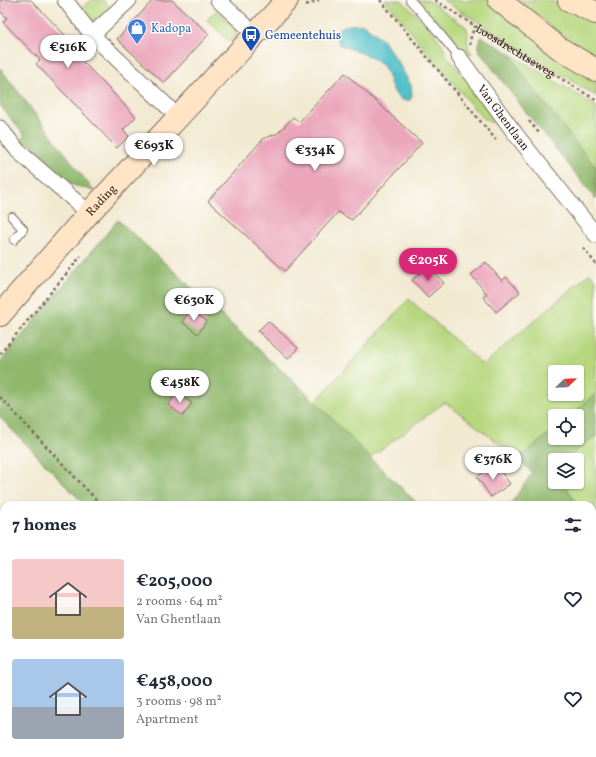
<!DOCTYPE html>
<meta charset="utf-8">
<style>
body{margin:0;font-family:Vollkorn,serif;background:#f6f6f7;color:#1f2937;height:100vh;display:flex;flex-direction:column;font-size:15px;white-space:nowrap}
*{box-sizing:border-box;margin:0}
p{font-size:13px;color:#747a83}
.icon{flex:none;width:22px;height:22px;fill:none;stroke:currentColor;stroke-width:2;stroke-linecap:round;stroke-linejoin:round}
.map{position:relative;flex:1;overflow:hidden}
.sheet{position:absolute;left:0px;top:501px;width:596px;height:256px;display:flex;flex-direction:column;background:#fff;border-radius:12px 12px 0 0;box-shadow:0 1px 3px #0004}
.sheet>*{flex:none}
.needle{width:26px;rotate:67deg}
.buttons{position:absolute;left:548px;top:365px;display:grid;gap:8px}
.buttons a{display:grid;place-items:center;width:36px;height:36px;border-radius:4px;background:#fff;box-shadow:0 1px 3px #0004;font-size:20px}
.price{position:absolute;translate:-50% -34px;padding:0 9px;border-radius:14px;background:#fff;color:#222;font-size:13px;line-height:26px;filter:drop-shadow(0 1px 2px #0008)}
.price::after{content:'';position:absolute;left:50%;top:24px;width:12px;height:9px;margin-left:-6px;background:inherit;clip-path:polygon(0 0,100% 0,50% 100%)}
.price.on{background:#db2777;color:#fff}
ul{padding:0;list-style:none}
li{display:flex;align-items:center;gap:12px;height:100px;padding:0 12px}
li span{display:grid;place-items:center;flex:none;width:112px;height:80px;border-radius:4px;color:#555}
li>.icon{margin-inline-start:auto}
span .icon{width:48px;height:48px;fill:#fffc;stroke-width:1}
li b{font-size:17px}
h2{display:flex;justify-content:space-between;align-items:center;height:48px;padding:0 12px;font-size:17px}
.map>svg:first-child{display:block}
.green{fill:#b6d77e;stroke:#78804e;fill-rule:evenodd}
.forest{fill:#90b86d;stroke:#667146}
.water{fill:#53c1c9;stroke:#477674}
.building{fill:#eba6bc}
.lines{fill:none;stroke-linecap:round;stroke-linejoin:round}
.lane-casing{stroke:#7b6d5d;stroke-width:10}
.street-casing{stroke:#7b6d5d;stroke-width:17}
.secondary-casing{stroke:#7b6d5d;stroke-width:24}
.path{stroke:#7b6d5d;stroke-width:2.5;stroke-dasharray:3 3;stroke-linecap:butt}
.lane{stroke:#fff;stroke-width:8}
.street{stroke:#fff;stroke-width:15}
.secondary{stroke:#ffe4c6;stroke-width:22}
.labels{text-anchor:middle;stroke-width:3;stroke-linejoin:round;paint-order:stroke}
.shop-label{font-size:12px;fill:#366cbe;stroke:#fdfcf7;text-anchor:start}
.transit-label{font-size:12px;fill:#164399;stroke:#fdfcf7;text-anchor:start}
.street-label{font-size:12px;fill:#3b2a1e;stroke:#fdfcf7}
</style>
<div class="map">
<svg width="596" height="757" viewBox="0 0 596 757">
<rect width="100%" height="100%" fill="#fdfcf7"/>
<filter id="ink" filterUnits="userSpaceOnUse"><feTurbulence type="fractalNoise" baseFrequency=".025" numOctaves="2"/><feDisplacementMap in="SourceGraphic" scale="8" xChannelSelector="R" yChannelSelector="G"/><feConvolveMatrix kernelMatrix="1 2 1 2 8 2 1 2 1" color-interpolation-filters="sRGB"/></filter>
<filter id="wash" filterUnits="userSpaceOnUse"><feTurbulence type="fractalNoise" baseFrequency=".012" numOctaves="4" result="noise"/><feDisplacementMap in="SourceGraphic" scale="16" xChannelSelector="R" yChannelSelector="G"/><feGaussianBlur stdDeviation="0.9" result="paint"/><feColorMatrix in="noise" values="0 0 0 0 0 0 0 0 0 0 0 0 0 0 0 0 0 1.4 0 .05"/><feComposite in="paint" operator="in"/></filter>
<g filter="url(#wash)">
<rect width="100%" height="100%" fill="#f2e9d1"/>
<g class="green">
<polygon points="91,0 103,0 110,7 97,20 92,21 86,17 80,10"/>
<path d="M385,0H401C417,15 435,32 446,51L445,53L459,71L462,69L497,124L485,120L477,112Z"/>
<path d="M417,0H428L466,27C471,37 463,42 472,54C456,50 429,13 417,0Z"/>
<polygon points="443,0 489,0 596,75 596,96"/>
<polygon points="518,0 548,0 596,20 596,55 571,42"/>
<polygon points="216,10 239,32 230,42 207,20"/>
<path d="M482,37L596,106V199L483,56C479,50 475,43 482,37Z"/>
<path d="M118,220L315,402L409,299L483,365L590,273L596,280V394L570,416H555V428L519,459L445,402L370,458L419,505H85L0,417V362ZM555,372H577V394H555Z"/>
<polygon points="596,435 596,530 593,532 592,530 592,505 577,505 563,482 577,482 577,460 564,460"/>
<polygon points="238,753 592,753 596,757 234,757"/>
</g>
<g class="forest">
<path d="M482,37L511,54L521,72L535,91L596,168V199L526,112L483,56C479,50 475,43 482,37Z"/>
<polygon points="0,68 94,191 73,185 60,180 49,171 47,162 32,148 25,150 18,142 25,136 0,105"/>
<polygon points="118,220 316,402 370,458 419,505 85,505 0,417 0,362"/>
<polygon points="596,394 596,435 564,460 555,460 555,467 554,468 555,469 555,482 563,482 577,505 510,505 532,473 519,459 555,428 555,438 577,438 577,416 570,416"/>
<polygon points="592,530 596,537 596,757 333,757 329,753 592,753"/>
</g>
<path class="water" d="M363,24L383,40L397,61L411,85L412,96L410,100C392,104 391,78 384,67C376,56 352,50 340,45C337,40 336,37 336,31C344,24 353,25 363,24Z"/>
<g id="blocks">
<g class="building">
<polygon points="0,0 31,0 66,36 62,40 136,117 123,130 129,136 117,148 36,64 40,60 3,22 7,18 0,11"/>
<polygon points="153,0 172,0 209,34 164,83 117,39"/>
<polygon points="345,73 422,143 352,220 338,212 285,271 208,201 263,139 278,133 293,117 299,122"/>
<polygon points="486,262 502,281 506,277 520,292 496,312 483,297 487,294 471,275"/>
<polygon points="428,266 444,283 428,297 412,280"/>
<polygon points="190,310 207,321 198,334 182,322"/>
<polygon points="268,321 298,348 288,359 258,331"/>
<polygon points="177,393 192,403 183,416 168,405"/>
<polygon points="495,464 510,484 491,497 477,477"/>
</g>
</g>
</g>
<g filter="url(#ink)">
<use href="#blocks" fill-opacity="0" stroke="#7b6d5d" stroke-width="1"/>
<g class="lines">
<defs>
<g id="lane">
<polyline points="410,0 430,22 459,57"/>
<polyline points="12,217 23,229 14,240"/>
</g>
<g id="street">
<polyline points="65,0 92,35 129,0"/>
<polyline points="218,0 255,34"/>
<polyline points="92,35 168,107"/>
<path id="s2" d="M459,57L517,136L596,235"/>
<polyline points="0,128 18,151 89,213"/>
</g>
<g id="secondary">
<polyline points="499,0 559,48 596,70"/>
<polyline points="569,0 596,13"/>
<path id="s3" d="M0,315L89,213L287,0"/>
</g>
</defs>
<use href="#lane" class="lane-casing"/>
<use href="#street" class="street-casing"/>
<use href="#secondary" class="secondary-casing"/>
<g class="path">
<polyline points="380,0 496,140"/>
<path id="s1" d="M435,0L475,26L596,100"/>
<polyline points="306,5 319,0"/>
<polyline points="470,45 471,36 475,26"/>
<polyline points="529,121 539,133"/>
<polyline points="583,248 596,264"/>
<polyline points="0,354 81,256"/>
<polyline points="0,397 101,505"/>
<polyline points="342,753 346,757"/>
</g>
<use href="#lane" class="lane"/>
<use href="#street" class="street"/>
<use href="#secondary" class="secondary"/>
</g>
</g>
<defs>
<symbol id="shop-pin" viewBox="-11 -11 22 30"><path d="M0 17L-7.5 6A9.5 9.5 0 1 1 7.5 6Z" fill="#3f7fe0" stroke="#fdfcf7"/><path d="M-5-2.5h2.3a2.7 3.5 0 0 1 5.4 0H5L5.5 6h-11ZM-1.5-2.5h3a1.5 2.3 0 0 0-3 0Z" fill="#fff"/></symbol>
<symbol id="bus-pin" viewBox="-11 -11 22 30"><path d="M0 17L-7.5 6A9.5 9.5 0 1 1 7.5 6Z" fill="#1a4fb4" stroke="#fdfcf7"/><path d="M-5-6H5V4H4V6H2V4H-2V6H-4V4H-5ZM-3.5-4V0h7V-4ZM-3.5 1.2v1.5H-2V1.2ZM2 1.2v1.5H3.5V1.2Z" fill="#fff"/></symbol>
</defs>
<g fill-rule="evenodd">
<use href="#shop-pin" x="126" y="17" width="22" height="30"/>
<use href="#bus-pin" x="240" y="24" width="22" height="30"/>
</g>
<g class="labels">
<g class="shop-label">
<text x="151" y="32">Kadopa</text>
</g>
<g class="transit-label">
<text x="265" y="39">Gemeentehuis</text>
</g>
<g class="street-label">
<text dy="4" stroke="none"><textPath href="#s1" startOffset="95">Loosdrechtseweg</textPath></text>
<text dy="4" stroke="none"><textPath href="#s2" startOffset="75">Van Ghentlaan</textPath></text>
<text dy="4" stroke="none"><textPath href="#s3" startOffset="153">Rading</textPath></text>
</g>
</g>
</svg>
<div class="buttons">
<a><svg class="needle" viewBox="-14 -14 28 28"><path d="M0-13l5 13h-10z" fill="#e53935"/><path d="M0 13l5-13h-10z" fill="#747a83"/></svg></a>
<a><svg class="icon" aria-label="locate" viewBox="0 0 24 24"><circle cx="12" cy="12" r="6"/><path d="M12 2v4M12 18v4M2 12h4M18 12h4"/></svg></a>
<a><svg class="icon" aria-label="layers" viewBox="0 0 24 24"><path d="M12 4l9 5-9 5-9-5zM3 14l9 5 9-5"/></svg></a>
</div>
<b class="price" style="left:68px;top:69px">€516K</b>
<b class="price" style="left:154px;top:167px">€693K</b>
<b class="price" style="left:315px;top:172px">€334K</b>
<b class="price on" style="left:428px;top:282px">€205K</b>
<b class="price" style="left:194px;top:322px">€630K</b>
<b class="price" style="left:180px;top:404px">€458K</b>
<b class="price" style="left:493px;top:481px">€376K</b>
<section class="sheet">
<h2>7 homes<svg class="icon" aria-label="filters" viewBox="0 0 24 24"><path d="M4 7h16M4 17h16"/><circle cx="9" cy="7" r="2"/><circle cx="15" cy="17" r="2"/></svg></h2>
<ul>
<li><span style="background:linear-gradient(#f6c9c9 60%,#c2b280 0)"><svg class="icon" aria-label="home" viewBox="0 0 24 24"><path d="M3 11l9-7 9 7M6 9v11h12V9"/></svg></span><div><b>€205,000</b><p>2 rooms · 64 m²</p><p>Van Ghentlaan</p></div><svg class="icon" aria-label="heart" viewBox="0 0 24 24"><path d="M12 20l-8-8c-3-5 5-10 8-4 3-6 11-1 8 4z"/></svg></li>
<li><span style="background:linear-gradient(#a9c7e8 60%,#9aa5b1 0)"><svg class="icon" aria-label="home" viewBox="0 0 24 24"><path d="M3 11l9-7 9 7M6 9v11h12V9"/></svg></span><div><b>€458,000</b><p>3 rooms · 98 m²</p><p>Apartment</p></div><svg class="icon" aria-label="heart" viewBox="0 0 24 24"><path d="M12 20l-8-8c-3-5 5-10 8-4 3-6 11-1 8 4z"/></svg></li>
</ul>
</section>
</div>
